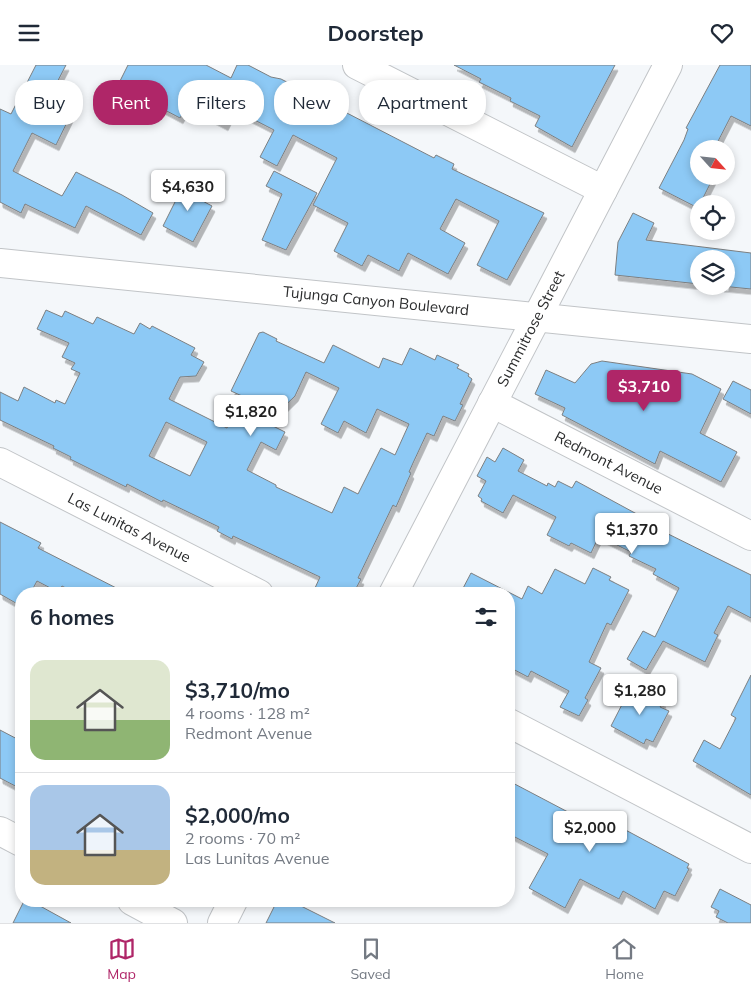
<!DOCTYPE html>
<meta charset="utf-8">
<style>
body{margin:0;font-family:Mulish,sans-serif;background:#f2f2f3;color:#1f2937;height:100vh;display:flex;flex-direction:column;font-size:19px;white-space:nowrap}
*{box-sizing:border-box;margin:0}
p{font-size:16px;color:#747a83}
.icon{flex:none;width:28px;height:28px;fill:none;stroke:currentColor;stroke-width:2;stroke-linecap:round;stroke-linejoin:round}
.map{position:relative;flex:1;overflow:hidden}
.details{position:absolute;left:15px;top:522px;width:500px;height:320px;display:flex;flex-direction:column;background:#fff;border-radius:20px;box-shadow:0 2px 8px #0003}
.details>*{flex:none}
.guide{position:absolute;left:15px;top:15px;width:500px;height:45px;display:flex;gap:10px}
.needle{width:32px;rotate:117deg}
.tools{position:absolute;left:690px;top:75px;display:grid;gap:10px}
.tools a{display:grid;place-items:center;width:45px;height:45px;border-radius:50%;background:#fff;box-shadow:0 2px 8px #0003;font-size:25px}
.price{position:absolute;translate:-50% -42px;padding:0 11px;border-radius:5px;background:#fff;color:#222;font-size:16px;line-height:32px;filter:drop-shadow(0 1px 2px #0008)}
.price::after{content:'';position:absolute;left:50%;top:30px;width:15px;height:11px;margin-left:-8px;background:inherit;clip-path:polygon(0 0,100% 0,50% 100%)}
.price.current{background:#af2668;color:#fff}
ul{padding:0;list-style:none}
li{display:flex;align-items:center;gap:15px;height:125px;padding:0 15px}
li+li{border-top:1px solid #e0e1e3}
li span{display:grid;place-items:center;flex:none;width:140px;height:100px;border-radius:15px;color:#555}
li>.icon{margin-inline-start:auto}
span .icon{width:60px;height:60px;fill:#fffc;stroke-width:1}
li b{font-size:21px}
h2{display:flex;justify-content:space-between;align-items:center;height:60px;padding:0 15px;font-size:21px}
.tag{padding:0 18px;border-radius:20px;background:#fff;box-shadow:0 2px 8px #0003;font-size:18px;line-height:45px}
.tag.current{background:#af2668;color:#fff}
header{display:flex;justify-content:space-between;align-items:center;height:65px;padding:0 15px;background:#fff;font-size:22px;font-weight:700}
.dock{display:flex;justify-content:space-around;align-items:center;height:70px;border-top:1px solid #e0e1e3;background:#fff;font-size:14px;color:#747a83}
.dock a{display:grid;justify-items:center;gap:2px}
.dock .current{color:#af2668}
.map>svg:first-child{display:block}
.building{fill:#8dc9f5;stroke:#7c7f81;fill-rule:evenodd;filter:url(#shadow)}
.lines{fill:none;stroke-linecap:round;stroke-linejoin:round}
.minor-casing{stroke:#c1c4c7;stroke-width:30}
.minor{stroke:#fff;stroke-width:28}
.labels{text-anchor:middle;stroke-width:5;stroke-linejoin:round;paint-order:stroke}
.street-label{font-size:15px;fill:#2c2d2e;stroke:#fff}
</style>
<header><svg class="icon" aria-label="menu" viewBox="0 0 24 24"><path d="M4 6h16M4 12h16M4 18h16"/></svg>Doorstep<svg class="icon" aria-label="heart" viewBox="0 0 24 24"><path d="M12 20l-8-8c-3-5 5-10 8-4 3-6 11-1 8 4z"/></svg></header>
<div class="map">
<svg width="751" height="858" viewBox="0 0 751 858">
<defs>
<filter id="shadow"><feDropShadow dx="3" dy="5.5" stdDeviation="0" flood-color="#0004"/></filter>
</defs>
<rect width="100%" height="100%" fill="#f4f7fa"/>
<g class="building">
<polygon points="36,0 66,0 50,31 74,43 56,80 32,68 13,106 62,131 76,107 122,130 153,148 141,170 86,141 75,163 25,139 21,148 0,137 0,44 11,49"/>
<polygon points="128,0 206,0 231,13 237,0 248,0 271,12 281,14 434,93 436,90 454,99 452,104 544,148 507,215 477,200 499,156 456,134 440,164 465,178 448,209 408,188 399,206 368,190 362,201 334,186 348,158 313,140 337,93 293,70 277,101 260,92 274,65 233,44 225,60 187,40 180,53 161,43 162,40 119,18"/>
<polygon points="454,0 615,0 572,82 535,61 540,51 510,36 511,33 479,17 481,14"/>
<polygon points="720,0 751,0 751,61 731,51 714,84 699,84 699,111 714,111 698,143 659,123 684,75 688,64 686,63"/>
<polygon points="274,106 317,128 286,185 262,175 282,129 266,121"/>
<polygon points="187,113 203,122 197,133 212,141 193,177 163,161"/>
<polygon points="633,148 654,158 646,175 751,188 751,224 721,221 726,221 726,194 699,194 699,219 615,210 618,177"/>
<path d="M46,245L62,252L65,246L93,259L97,252L134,269L140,258L150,264L152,261L195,283L191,290L204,297L196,311L180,312L169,334L227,363L242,331L231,326L259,268L263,267L277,274L276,276L324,298L333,280L379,303L383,293L402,300L410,283L435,295L437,290L459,300L457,303L469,309L468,311L472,314L460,339L463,340L455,356L443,351L434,371L427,368L413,398L409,407L411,408L396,442L393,440L358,513L361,514L353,529H326L315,523L320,512L233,471L232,474L217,466L219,462L163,435L162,437L127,419L126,422L70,394L71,392L53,383L54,381L0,355V327L18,336L24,322L55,338L56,335L65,339L80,308L71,304L75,298L62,292L69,278L37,264ZM306,307L339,323L321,359L338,368L344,356L366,368L377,344L409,359L395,390L381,383L358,429L344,422L332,448L276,422V420L247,405L261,377L276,385L285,367L267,358L295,331ZM166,357L207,377L190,411L149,391Z"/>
<polygon points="602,296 692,309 721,324 700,368 737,387 721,417 660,386 655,399 562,350 565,343 535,329 546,305 575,318 591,299"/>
<polygon points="733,316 751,325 751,349 723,334"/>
<polygon points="503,383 524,395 518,406 547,421 548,418 555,422 558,416 572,423 576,416 646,454 644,457 751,510 751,553 728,541 714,568 718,570 705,597 663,576 646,605 627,594 643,566 655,572 679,523 653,509 656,504 629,491 631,487 599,471 591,488 571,478 569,481 547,470 556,452 513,430 503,448 481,436 482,434 478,431 486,416 477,411 487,392 495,397"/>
<polygon points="0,457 41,478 38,483 128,529 77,529 62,521 58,527 37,516 30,529 21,529 21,541 0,529"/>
<polygon points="593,503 611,512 609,515 629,525 611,560 607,558 589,597 601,603 585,633 588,635 579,651 560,642 569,626 531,606 528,612 509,602 509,529 460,529 471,508 522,534 528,521 542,529 555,504 585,519"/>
<polygon points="751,610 751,730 693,696 704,675 720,684 736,653 731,650"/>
<polygon points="632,620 663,637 660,642 669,646 653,677 646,674 644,679 611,661"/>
<polygon points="0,665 21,676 21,724 0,713"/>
<polygon points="509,716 587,757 592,747 689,799 687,803 689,804 675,831 664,826 655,844 623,826 619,834 580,814 565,843 529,823 548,789 509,769"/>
<polygon points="720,824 751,840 751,858 728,858 716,852 719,846 711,842"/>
<polygon points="24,836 31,836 71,858 13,858"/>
<polygon points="277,836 291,836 335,858 266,858"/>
</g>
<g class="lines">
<defs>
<g id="minor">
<polyline points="357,0 603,125"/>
<path id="s1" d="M0,198L751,274"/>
<path id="s2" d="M492,338L751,471"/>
<path id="s3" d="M0,397L259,529"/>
<path id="s4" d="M393,529L668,0"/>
<polyline points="509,658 751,784"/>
<polyline points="0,766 21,777"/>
<polyline points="132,836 173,858"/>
<polyline points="222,858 233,836"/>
</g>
</defs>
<use href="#minor" class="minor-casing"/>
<use href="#minor" class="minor"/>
</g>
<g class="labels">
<g class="street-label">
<text dy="5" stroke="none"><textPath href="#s1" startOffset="378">Tujunga Canyon Boulevard</textPath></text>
<text dy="5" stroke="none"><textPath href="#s4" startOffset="299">Summitrose Street</textPath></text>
<text dy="5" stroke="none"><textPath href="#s2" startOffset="131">Redmont Avenue</textPath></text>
<text dy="5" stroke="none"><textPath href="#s3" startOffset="145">Las Lunitas Avenue</textPath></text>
</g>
</g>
</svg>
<div class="tools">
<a><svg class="needle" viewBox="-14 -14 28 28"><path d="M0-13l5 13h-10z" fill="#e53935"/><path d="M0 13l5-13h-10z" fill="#747a83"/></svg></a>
<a><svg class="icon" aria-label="locate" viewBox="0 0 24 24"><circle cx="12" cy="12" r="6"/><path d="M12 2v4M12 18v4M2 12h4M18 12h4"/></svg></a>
<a><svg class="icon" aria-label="layers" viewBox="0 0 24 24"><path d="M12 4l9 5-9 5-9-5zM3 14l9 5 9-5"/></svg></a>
</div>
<b class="price" style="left:188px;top:147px">$4,630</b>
<b class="price current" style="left:644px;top:347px">$3,710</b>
<b class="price" style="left:251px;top:372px">$1,820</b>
<b class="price" style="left:632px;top:490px">$1,370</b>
<b class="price" style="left:640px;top:651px">$1,280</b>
<b class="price" style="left:590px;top:788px">$2,000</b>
<div class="guide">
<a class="tag">Buy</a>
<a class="tag current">Rent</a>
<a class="tag">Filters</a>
<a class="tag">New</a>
<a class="tag">Apartment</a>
</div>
<section class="details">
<h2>6 homes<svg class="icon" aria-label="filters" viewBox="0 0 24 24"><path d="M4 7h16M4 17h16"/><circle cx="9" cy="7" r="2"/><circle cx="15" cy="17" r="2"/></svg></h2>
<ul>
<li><span style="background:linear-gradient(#dfe7d0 60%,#8fb573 0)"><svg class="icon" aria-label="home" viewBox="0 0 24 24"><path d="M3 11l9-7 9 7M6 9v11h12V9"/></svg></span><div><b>$3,710/mo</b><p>4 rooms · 128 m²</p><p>Redmont Avenue</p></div></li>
<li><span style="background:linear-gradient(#a9c7e8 65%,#c2b280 0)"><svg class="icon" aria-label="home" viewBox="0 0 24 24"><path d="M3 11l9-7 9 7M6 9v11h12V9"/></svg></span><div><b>$2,000/mo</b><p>2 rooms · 70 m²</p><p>Las Lunitas Avenue</p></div></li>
</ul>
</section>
</div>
<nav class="dock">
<a class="current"><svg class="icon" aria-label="map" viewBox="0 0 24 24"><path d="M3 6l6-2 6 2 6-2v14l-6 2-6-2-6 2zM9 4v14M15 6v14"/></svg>Map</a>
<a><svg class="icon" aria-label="saved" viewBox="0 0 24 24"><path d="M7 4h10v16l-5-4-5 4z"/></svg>Saved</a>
<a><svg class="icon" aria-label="home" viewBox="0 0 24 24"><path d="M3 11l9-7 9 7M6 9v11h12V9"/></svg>Home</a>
</nav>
